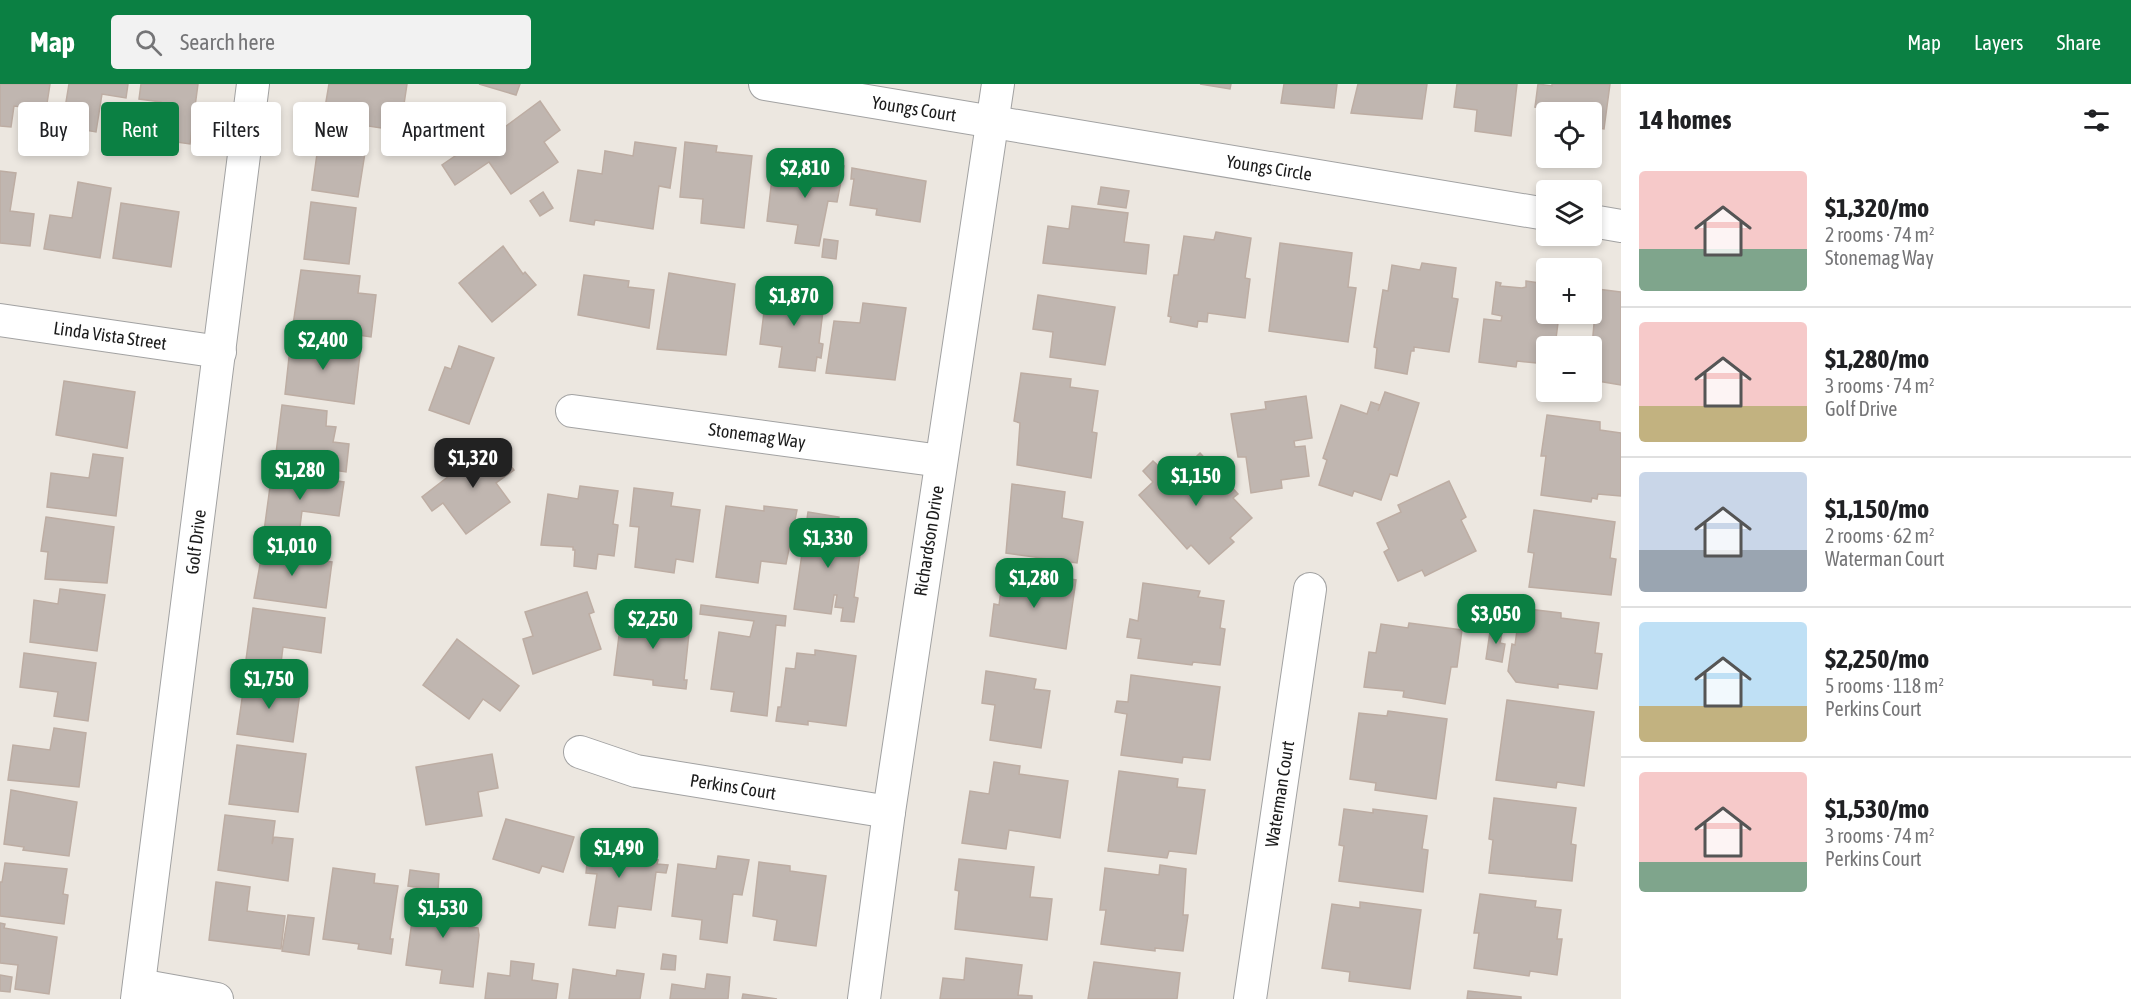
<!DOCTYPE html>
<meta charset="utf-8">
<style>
body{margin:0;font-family:"Asap Condensed",sans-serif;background:#f2f2f2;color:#202124;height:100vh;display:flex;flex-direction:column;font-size:22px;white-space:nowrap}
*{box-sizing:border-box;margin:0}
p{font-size:20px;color:#757577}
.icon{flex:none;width:33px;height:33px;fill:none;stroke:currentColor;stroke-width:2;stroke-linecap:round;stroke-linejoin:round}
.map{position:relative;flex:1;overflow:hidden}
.details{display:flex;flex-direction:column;background:#fff;width:510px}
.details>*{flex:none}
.banner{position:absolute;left:18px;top:18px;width:570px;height:54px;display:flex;gap:12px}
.controls{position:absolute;left:1536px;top:18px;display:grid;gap:12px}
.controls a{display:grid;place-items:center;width:66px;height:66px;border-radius:6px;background:#fff;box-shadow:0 3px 9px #0003;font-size:30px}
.price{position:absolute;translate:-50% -51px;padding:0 14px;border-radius:12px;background:#0b8043;color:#fff;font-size:20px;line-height:39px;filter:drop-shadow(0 2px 3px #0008)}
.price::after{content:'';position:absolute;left:50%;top:36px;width:18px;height:14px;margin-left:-9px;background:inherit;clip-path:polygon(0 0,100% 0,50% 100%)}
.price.current{background:#222;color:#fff}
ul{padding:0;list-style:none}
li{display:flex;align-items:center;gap:18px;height:150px;padding:0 18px}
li+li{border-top:2px solid #e0e0e0}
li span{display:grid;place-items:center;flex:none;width:168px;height:120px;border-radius:6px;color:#555}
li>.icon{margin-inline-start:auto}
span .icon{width:72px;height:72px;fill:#fffc;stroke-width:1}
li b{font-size:26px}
h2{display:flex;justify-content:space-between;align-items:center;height:72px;padding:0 18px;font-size:26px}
.chip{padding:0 21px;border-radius:6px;background:#fff;box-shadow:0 3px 9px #0003;font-size:21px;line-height:54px}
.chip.current{background:#0b8043;color:#fff}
header{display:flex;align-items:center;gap:36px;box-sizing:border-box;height:84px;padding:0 30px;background:#0b8043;color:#fff}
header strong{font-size:28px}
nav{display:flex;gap:33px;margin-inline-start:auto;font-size:21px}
.search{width:420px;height:54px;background:#f2f2f2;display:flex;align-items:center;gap:15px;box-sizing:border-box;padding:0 21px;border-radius:6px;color:#757577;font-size:22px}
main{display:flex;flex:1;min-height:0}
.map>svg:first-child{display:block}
.building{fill:#c0b6b0;stroke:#bdada3;stroke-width:1.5}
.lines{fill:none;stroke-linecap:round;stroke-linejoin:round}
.minor-casing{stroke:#a2a2a2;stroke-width:34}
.minor{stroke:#fff;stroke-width:32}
.labels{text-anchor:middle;stroke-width:6;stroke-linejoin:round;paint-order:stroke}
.street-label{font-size:18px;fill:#1b1b1b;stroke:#fff}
</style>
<header>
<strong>Map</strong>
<div class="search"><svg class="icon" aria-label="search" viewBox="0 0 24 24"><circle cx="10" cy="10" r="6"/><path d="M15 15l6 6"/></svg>Search here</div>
<nav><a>Map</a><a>Layers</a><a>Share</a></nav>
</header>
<main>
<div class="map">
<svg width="1621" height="915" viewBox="0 0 1621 915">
<rect width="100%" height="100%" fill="#ece7e0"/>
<g class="building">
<polygon points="0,0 50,0 46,26 14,22 11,43 0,42"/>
<polygon points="69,0 128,0 126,14 102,10 96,48 62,42"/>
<polygon points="141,0 198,0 190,60 156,55 161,18 139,15"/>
<polygon points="329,0 407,0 400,47 323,35"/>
<polygon points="479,0 520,0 516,11"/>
<polygon points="1200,0 1231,0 1230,5"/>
<polygon points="1284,0 1337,0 1334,24 1281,19"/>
<polygon points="1358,0 1427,0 1422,35 1351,29"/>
<polygon points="1457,0 1517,0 1511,52 1475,47 1477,26 1454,23"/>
<polygon points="1538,0 1552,2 1552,0 1610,0 1604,45 1592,43 1592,28 1548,28 1549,25 1535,23"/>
<polygon points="540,17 560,46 544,58 558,78 511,110 489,78 455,101 442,81 480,55 483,59"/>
<polygon points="320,48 367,56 358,113 312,106"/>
<polygon points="635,58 676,64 670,104 659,102 653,145 595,136 594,141 570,137 578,86 602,90 605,67 633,72"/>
<polygon points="685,58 717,62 716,68 752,72 744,144 701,139 703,115 680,113"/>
<polygon points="804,77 844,82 837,118 828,117 819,162 795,159 798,141 767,137 773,86 802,89"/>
<polygon points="852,84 926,97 920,138 876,131 877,125 850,121 854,95 851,95"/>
<polygon points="0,87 16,89 10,127 34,130 30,162 0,159"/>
<polygon points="78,98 111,104 100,174 44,165 50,131 72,134"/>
<polygon points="1101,103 1129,107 1126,124 1098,120"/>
<polygon points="543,108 553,124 540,132 530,117"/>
<polygon points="311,118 356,124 349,180 304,175"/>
<polygon points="121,119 179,128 171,183 113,174"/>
<polygon points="1072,122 1128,129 1124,158 1149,161 1146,190 1043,179 1048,142 1069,145"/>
<polygon points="1216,148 1251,154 1245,194 1250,195 1245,234 1208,229 1207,238 1198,237 1197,243 1170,238 1171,233 1168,232 1174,191 1178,191 1184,152 1214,156"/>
<polygon points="824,155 838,157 836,175 822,173"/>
<polygon points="1280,159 1352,169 1348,203 1356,204 1348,258 1269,247"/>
<polygon points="503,162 523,190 525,188 536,201 492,238 459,199"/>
<polygon points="1422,179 1456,184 1452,214 1458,215 1449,268 1414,263 1414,267 1411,267 1407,290 1375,284 1377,264 1374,263 1383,206 1388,207 1392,181 1420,186"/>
<polygon points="301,186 360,192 358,209 376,211 371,253 293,241"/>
<polygon points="669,189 735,200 726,271 657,265"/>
<polygon points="584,191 629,197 628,203 654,206 649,244 578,231"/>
<polygon points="1526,197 1546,200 1546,230 1553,230 1553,232 1544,230 1543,237 1558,239 1555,262 1546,262 1546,280 1517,277 1516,283 1479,278 1484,235 1501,237 1502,232 1492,230 1496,198 1501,199 1500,202 1522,204 1526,203"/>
<polygon points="767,204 825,211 819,259 823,260 821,274 817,273 815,287 779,283 782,263 760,260"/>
<polygon points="1597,205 1621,208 1621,301 1592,296 1592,263"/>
<polygon points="1038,211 1115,223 1105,281 1050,273 1053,248 1033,245"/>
<polygon points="863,219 906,224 895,296 826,289 834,237 860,239"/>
<polygon points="291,255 361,262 354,320 285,310"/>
<polygon points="459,262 494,274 469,340 429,326 445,283 451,285"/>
<polygon points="1021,289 1071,295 1070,303 1098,307 1092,348 1097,349 1091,394 1017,381 1020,339 1014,337"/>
<polygon points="64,297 135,308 127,364 56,351"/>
<polygon points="1385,308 1419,319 1397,392 1390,390 1381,416 1354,407 1352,412 1319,401 1327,376 1323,374 1341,321 1367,330 1371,318 1380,321 1378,327"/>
<polygon points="1306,312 1312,354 1294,357 1295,363 1305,362 1309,392 1281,396 1282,404 1251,409 1246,373 1238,373 1231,330 1266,325 1265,318"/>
<polygon points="282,321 327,327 326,342 336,343 333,358 349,360 346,388 275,377"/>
<polygon points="1547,331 1600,338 1600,346 1621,349 1621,412 1598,410 1597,415 1592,414 1591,418 1541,411 1546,372 1541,372"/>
<polygon points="493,358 514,386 496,399 510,418 466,450 443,419 432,427 422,413"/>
<polygon points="1200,369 1238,410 1233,414 1252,434 1230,454 1234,458 1209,480 1191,461 1187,465 1139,411 1153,398 1143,387 1153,377 1173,395"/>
<polygon points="93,370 123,374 116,432 47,423 51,389 89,394"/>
<polygon points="272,388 344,398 339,432 302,427 299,450 264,447"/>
<polygon points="1449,397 1466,433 1461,436 1476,467 1425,492 1422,486 1398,497 1384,468 1389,465 1377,439 1401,428 1398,421"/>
<polygon points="1012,400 1065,408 1062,434 1083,438 1077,479 1006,469"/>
<polygon points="580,402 618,407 613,440 618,441 614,472 598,470 596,485 574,482 575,466 573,466 573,463 541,461 548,410 578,415"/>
<polygon points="634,404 673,409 671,422 700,426 693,478 676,475 674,489 635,483 639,443 630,442"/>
<polygon points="726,422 764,427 764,422 797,426 786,480 761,477 758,499 716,493"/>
<polygon points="1534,426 1615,438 1610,474 1616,475 1611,511 1529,503 1534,469 1528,468"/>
<polygon points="808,428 839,433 836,453 862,457 854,513 858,514 854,538 841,537 843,524 835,523 837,511 834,511 831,530 794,525"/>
<polygon points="46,433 114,443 107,499 45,495 48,468 41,467"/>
<polygon points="264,458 298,462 297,467 310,468 309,475 332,478 326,524 254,514"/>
<polygon points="1004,485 1076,496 1066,565 990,552 994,520 999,521"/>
<polygon points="1143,499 1200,507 1198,513 1224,517 1220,544 1225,545 1220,581 1193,578 1192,581 1138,574 1141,555 1127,553 1130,535 1138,537"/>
<polygon points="60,505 105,511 97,567 30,558 34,516 58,520"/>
<polygon points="587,508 594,528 589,530 601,565 533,590 523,555 533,552 525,528"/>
<polygon points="701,521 786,532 785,542 776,541 767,632 731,627 734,608 711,605 719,548 750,553 754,537 700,530"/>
<polygon points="253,524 325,534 321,569 283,563 280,587 245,583"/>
<polygon points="1520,524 1561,529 1561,534 1599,539 1595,569 1602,570 1597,605 1558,600 1558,604 1516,598 1508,587 1512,560 1515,561"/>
<polygon points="622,528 679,535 678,538 690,540 684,596 687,596 686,605 653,601 653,596 614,591"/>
<polygon points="1409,539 1462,546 1457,583 1451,583 1445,620 1403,613 1404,607 1364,603 1369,568 1376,569 1381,540 1408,544"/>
<polygon points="1491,541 1503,543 1500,559 1505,560 1502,578 1486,575"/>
<polygon points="457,555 519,602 500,627 483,615 469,635 423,601"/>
<polygon points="815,566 856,572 846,642 808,637 808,641 776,637 778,623 781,623 786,584 795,585 797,569 815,571"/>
<polygon points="24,569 96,579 88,637 54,632 58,608 20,603"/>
<polygon points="986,587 1036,595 1034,605 1050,607 1041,664 990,656 995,621 982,619"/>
<polygon points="1131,591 1220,603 1210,676 1183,673 1182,679 1121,671 1127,630 1115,628 1117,617 1128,618"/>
<polygon points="245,594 301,602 293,658 237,650"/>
<polygon points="1507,616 1594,628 1584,702 1557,698 1556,704 1496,696"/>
<polygon points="1388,627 1447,635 1436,715 1375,706 1376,699 1350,695 1359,629 1387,632"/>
<polygon points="54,644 86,649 79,703 8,696 13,661 50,666"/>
<polygon points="237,661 306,670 298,728 229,720"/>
<polygon points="492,670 498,704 478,708 482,732 426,741 416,683"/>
<polygon points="994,678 1020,682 1019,690 1068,697 1060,754 1009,746 1006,765 962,759 970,707 989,710"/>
<polygon points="1119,687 1178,695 1177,703 1205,706 1196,770 1169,767 1167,774 1108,767"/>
<polygon points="11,706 77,718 69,772 23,766 24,763 4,760"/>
<polygon points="1494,714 1576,724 1571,760 1576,761 1572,797 1489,789 1493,756 1489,755"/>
<polygon points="1344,725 1373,729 1373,725 1427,732 1422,765 1428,766 1423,808 1339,797 1344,762 1339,761"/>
<polygon points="225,731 275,737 272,760 274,753 293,755 288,797 218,786"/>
<polygon points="506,735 574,753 563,788 542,782 539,789 493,775"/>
<polygon points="590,753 630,757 628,772 658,776 657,780 668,781 666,789 656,788 651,826 618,822 615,844 589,841 597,790 586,789 588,769 583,768 585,754"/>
<polygon points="718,772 749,776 742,811 733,810 727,859 700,855 702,836 672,832 678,780 716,785"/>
<polygon points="959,775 1034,783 1030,813 1052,815 1047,856 955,845 959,807 955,806"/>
<polygon points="759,778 790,782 790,787 826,792 816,862 774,856 777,836 753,832"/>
<polygon points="5,779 67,785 63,810 68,811 64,840 0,832 0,798 2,798"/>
<polygon points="1160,781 1186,785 1183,831 1188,831 1183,867 1155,864 1155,867 1101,860 1106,826 1100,826 1105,784 1159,791"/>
<polygon points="333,784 375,790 374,799 398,802 390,855 393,855 391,870 358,865 359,860 323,855"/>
<polygon points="410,786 439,790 438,806 408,802"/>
<polygon points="216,798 250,803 247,827 285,832 281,865 209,856"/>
<polygon points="411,809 473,821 469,843 478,844 479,851 473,903 440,899 442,886 406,881 412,837 407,837"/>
<polygon points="1480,810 1536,817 1535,823 1561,826 1557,855 1562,855 1557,891 1530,887 1529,892 1474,884 1479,849 1474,849"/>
<polygon points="1360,818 1421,826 1410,905 1349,897 1350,888 1322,884 1332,820 1360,824"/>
<polygon points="288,831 314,834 309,871 282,867"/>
<polygon points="0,839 5,840 4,844 57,853 49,910 15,905 18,881 0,879"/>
<polygon points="663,870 676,872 675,886 661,885"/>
<polygon points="966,874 1022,881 1018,911 1032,912 1032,915 940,915 943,894 964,896"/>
<polygon points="511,877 534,880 532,896 558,900 556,915 485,915 488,889 510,892"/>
<polygon points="1094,878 1180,889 1177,915 1088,915"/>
<polygon points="573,885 616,892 617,886 644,890 640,915 569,915"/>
<polygon points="707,890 730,893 728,915 670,915 672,900 705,905"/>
<polygon points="0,891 12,893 10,908 0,907"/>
<polygon points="1468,907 1521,913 1521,915 1467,915"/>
<polygon points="743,910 777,915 742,915"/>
</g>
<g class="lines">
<defs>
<g id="minor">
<polyline points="765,0 1546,130"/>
<polyline points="1592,137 1621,142"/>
<polyline points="0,236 220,268"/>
<polyline points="572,327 941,377"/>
<polyline points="580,668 636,687 889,728"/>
<polyline points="139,901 217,915"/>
<polyline points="137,915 253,0"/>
<polyline points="864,915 889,728 998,0"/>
<polyline points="1250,915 1310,505"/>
</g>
</defs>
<use href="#minor" class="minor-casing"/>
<use href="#minor" class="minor"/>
</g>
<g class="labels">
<g class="street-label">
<text transform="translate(914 25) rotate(9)" y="6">Youngs Court</text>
<text transform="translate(1269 84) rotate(9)" y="6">Youngs Circle</text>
<text transform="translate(110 252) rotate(8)" y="6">Linda Vista Street</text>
<text transform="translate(757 352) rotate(8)" y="6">Stonemag Way</text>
<text transform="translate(929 457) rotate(-81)" y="6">Richardson Drive</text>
<text transform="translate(196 458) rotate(-83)" y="6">Golf Drive</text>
<text transform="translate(733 703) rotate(9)" y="6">Perkins Court</text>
<text transform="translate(1280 710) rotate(-81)" y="6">Waterman Court</text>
</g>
</g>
</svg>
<div class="controls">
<a><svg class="icon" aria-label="locate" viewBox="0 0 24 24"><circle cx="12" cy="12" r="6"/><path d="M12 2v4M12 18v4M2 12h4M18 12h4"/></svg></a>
<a><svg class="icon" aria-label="layers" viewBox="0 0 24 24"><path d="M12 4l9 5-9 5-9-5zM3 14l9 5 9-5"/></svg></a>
<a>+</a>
<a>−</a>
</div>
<b class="price" style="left:805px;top:115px">$2,810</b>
<b class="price" style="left:794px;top:243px">$1,870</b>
<b class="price" style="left:323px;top:287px">$2,400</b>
<b class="price current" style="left:473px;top:405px">$1,320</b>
<b class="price" style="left:300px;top:417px">$1,280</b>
<b class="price" style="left:1196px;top:423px">$1,150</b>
<b class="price" style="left:828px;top:485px">$1,330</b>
<b class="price" style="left:292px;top:493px">$1,010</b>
<b class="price" style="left:1034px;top:525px">$1,280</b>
<b class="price" style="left:1496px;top:561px">$3,050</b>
<b class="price" style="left:653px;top:566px">$2,250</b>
<b class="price" style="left:269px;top:626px">$1,750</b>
<b class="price" style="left:619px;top:795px">$1,490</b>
<b class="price" style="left:443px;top:855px">$1,530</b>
<div class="banner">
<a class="chip">Buy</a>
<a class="chip current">Rent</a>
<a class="chip">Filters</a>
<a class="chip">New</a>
<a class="chip">Apartment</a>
</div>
</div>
<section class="details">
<h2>14 homes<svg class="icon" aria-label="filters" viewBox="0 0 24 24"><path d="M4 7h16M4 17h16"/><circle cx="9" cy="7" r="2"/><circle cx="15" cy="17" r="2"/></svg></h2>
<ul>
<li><span style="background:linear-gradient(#f6c9c9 65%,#7fa58c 0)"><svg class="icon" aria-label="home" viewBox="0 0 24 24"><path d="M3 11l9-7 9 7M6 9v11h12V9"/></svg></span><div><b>$1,320/mo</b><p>2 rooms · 74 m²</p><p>Stonemag Way</p></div></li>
<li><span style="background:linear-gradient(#f6c9c9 70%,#c2b280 0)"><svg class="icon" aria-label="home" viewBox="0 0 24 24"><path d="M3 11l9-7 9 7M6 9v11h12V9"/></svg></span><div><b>$1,280/mo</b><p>3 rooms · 74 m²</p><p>Golf Drive</p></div></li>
<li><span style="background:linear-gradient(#c9d6e8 65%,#9aa5b1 0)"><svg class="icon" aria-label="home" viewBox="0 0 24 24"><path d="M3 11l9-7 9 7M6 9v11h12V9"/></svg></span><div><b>$1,150/mo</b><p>2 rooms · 62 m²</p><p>Waterman Court</p></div></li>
<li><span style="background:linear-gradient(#bfe0f5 70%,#c2b280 0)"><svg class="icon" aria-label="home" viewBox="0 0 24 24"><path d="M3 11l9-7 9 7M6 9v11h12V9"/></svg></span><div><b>$2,250/mo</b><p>5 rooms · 118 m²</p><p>Perkins Court</p></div></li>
<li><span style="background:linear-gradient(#f6c9c9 75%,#7fa58c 0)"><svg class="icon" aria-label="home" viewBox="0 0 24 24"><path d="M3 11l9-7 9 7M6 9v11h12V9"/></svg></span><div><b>$1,530/mo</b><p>3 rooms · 74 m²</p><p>Perkins Court</p></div></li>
</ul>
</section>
</main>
